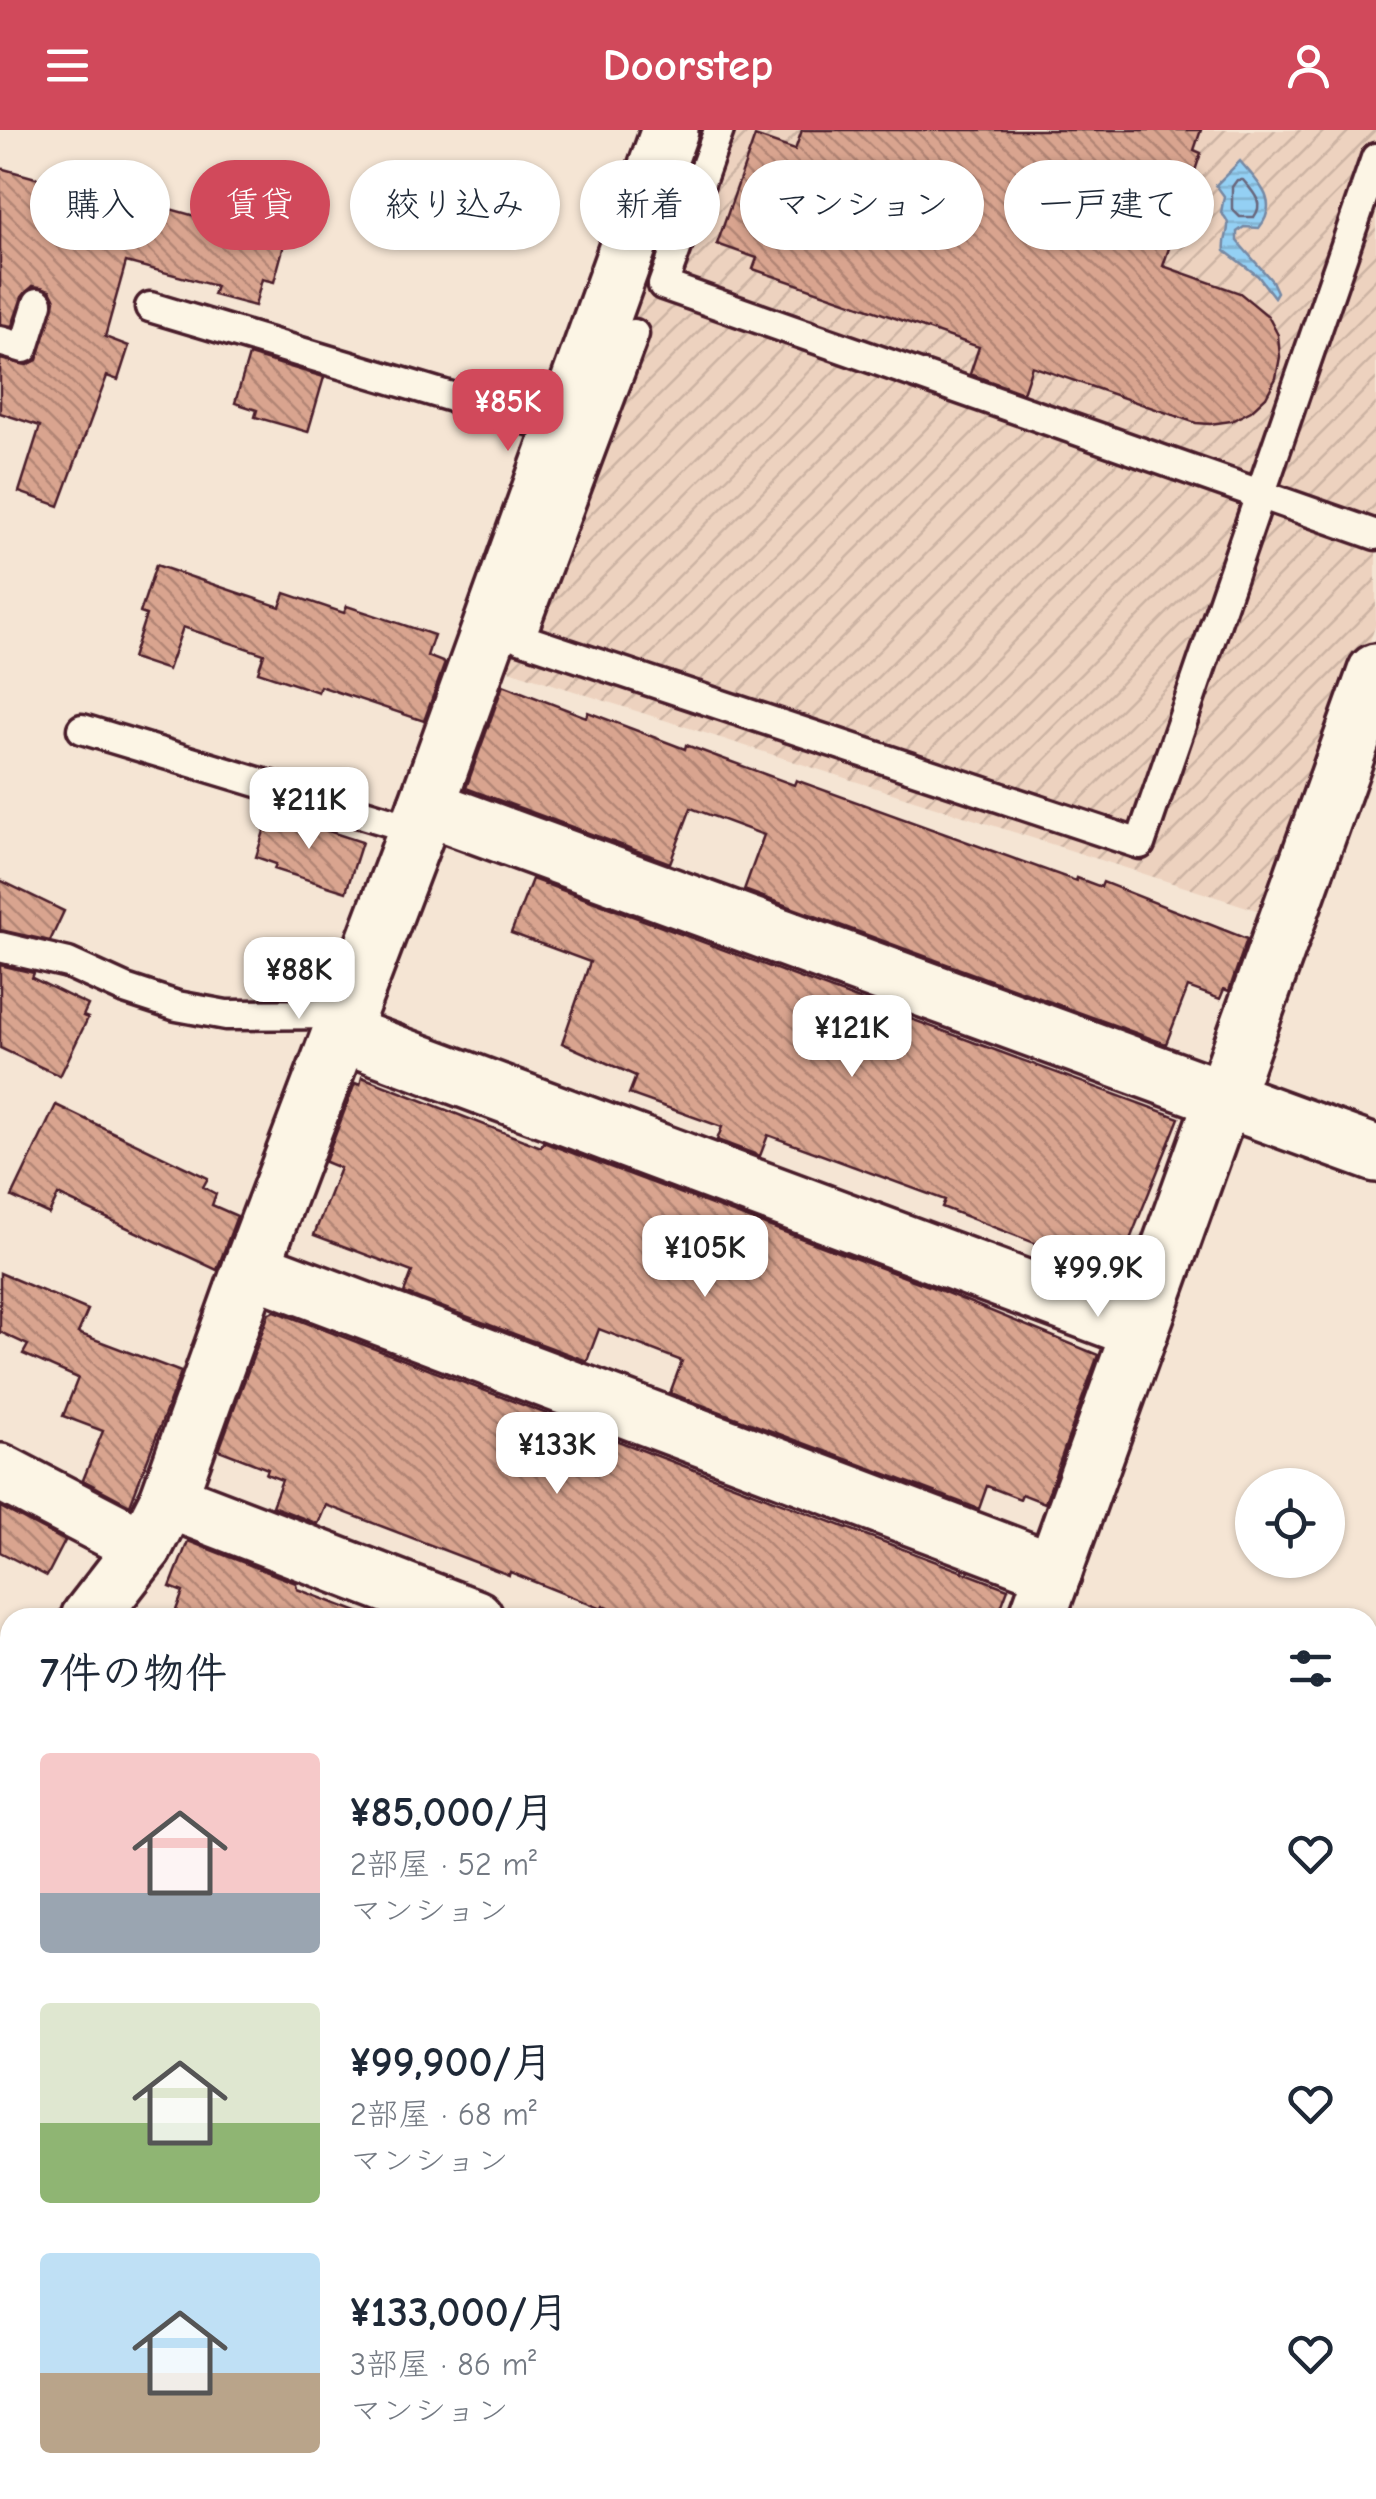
<!DOCTYPE html>
<html lang="ja">
<meta charset="utf-8">
<style>
body{margin:0;font-family:"Comic Neue","Klee One",sans-serif;background:#f2f2f3;color:#1f2937;height:100vh;display:flex;flex-direction:column;font-size:38px;white-space:nowrap}
*{box-sizing:border-box;margin:0}
p{font-size:32px;color:#747a83}
.icon{flex:none;width:55px;height:55px;fill:none;stroke:currentColor;stroke-width:2;stroke-linecap:round;stroke-linejoin:round}
.map{position:relative;flex:1;overflow:hidden}
.details{position:absolute;left:0px;top:1478px;width:1378px;height:892px;display:flex;flex-direction:column;background:#fff;border-radius:30px 30px 0 0;box-shadow:0 2px 8px #0004}
.details>*{flex:none}
.top-card{position:absolute;left:30px;top:30px;width:1318px;height:90px;display:flex;gap:20px}
.tools{position:absolute;left:1235px;top:1338px;display:grid;gap:20px}
.tools a{display:grid;place-items:center;width:110px;height:110px;border-radius:50%;background:#fff;box-shadow:0 2px 8px #0004;font-size:50px}
.price{position:absolute;translate:-50% -85px;padding:0 22px;border-radius:20px;background:#fff;color:#222;font-size:32px;line-height:65px;filter:drop-shadow(0 2px 5px #0008)}
.price::after{content:'';position:absolute;left:50%;top:60px;width:30px;height:22px;margin-left:-15px;background:inherit;clip-path:polygon(0 0,100% 0,50% 100%)}
.price.current{background:#d1495b;color:#fff}
ul{padding:0;list-style:none}
li{display:flex;align-items:center;gap:30px;height:250px;padding:0 40px}
li span{display:grid;place-items:center;flex:none;width:280px;height:200px;border-radius:10px;color:#555}
li>.icon{margin-inline-start:auto}
span .icon{width:120px;height:120px;fill:#fffc;stroke-width:1}
li b{font-size:42px}
h2{display:flex;justify-content:space-between;align-items:center;height:120px;padding:0 40px;font-size:42px}
.tag{padding:0 35px;border-radius:45px;background:#fff;box-shadow:0 2px 8px #0004;font-size:35px;line-height:90px}
.tag.current{background:#d1495b;color:#fff}
header{display:flex;justify-content:space-between;align-items:center;height:130px;padding:0 40px;background:#d1495b;color:#fff;font-size:45px;font-weight:800}
.map>svg:first-child{display:block}
.industrial{fill:url(#industrial-furrows)}
.water{fill:url(#water-rules);stroke:#7689a4;stroke-width:2.5}
.lines{fill:none;stroke-linecap:round;stroke-linejoin:round}
.shore{stroke:#68667b;stroke-width:2.5}
.stream{stroke:#7689a4;stroke-width:14}
.building{fill:url(#building-back-hatch);stroke:#4a1f2b;stroke-width:2.5}
.service-casing{stroke:#4a1f2b;stroke-width:35}
.minor-casing{stroke:#4a1f2b;stroke-width:62}
.service{stroke:#fcf5e5;stroke-width:28}
.minor{stroke:#fcf5e5;stroke-width:55}
</style>
<header><svg class="icon" aria-label="menu" viewBox="0 0 24 24"><path d="M4 6h16M4 12h16M4 18h16"/></svg>Doorstep<svg class="icon" aria-label="person" viewBox="0 0 24 24"><circle cx="12" cy="8" r="4"/><path d="M4 21q1-7 8-7t8 7"/></svg></header>
<div class="map">
<svg width="1376" height="2369" viewBox="0 0 1376 2369">
<defs>
<pattern id="industrial-furrows" width="10" height="10" patternUnits="userSpaceOnUse" patternTransform="scale(2.5)"><rect width="10" height="10" fill="#edd2bf"/><path d="M-1 1l2-2M0 10L10 0M9 11l2-2" fill="none" stroke="#cdb4a4"/></pattern>
<pattern id="water-rules" width="6" height="5" patternUnits="userSpaceOnUse" patternTransform="scale(2.5)"><rect width="6" height="5" fill="#94d0f4"/><path d="M0 2.5h6" fill="none" stroke="#81b2d1"/></pattern>
<pattern id="building-back-hatch" width="6" height="6" patternUnits="userSpaceOnUse" patternTransform="scale(2.5)"><rect width="6" height="6" fill="#d9a48f"/><path d="M-1 5l2 2M0 0l6 6M5-1l2 2" fill="none" stroke="#b28575"/></pattern>
</defs>
<rect width="100%" height="100%" fill="#f5e5d4"/>
<filter id="ink" filterUnits="userSpaceOnUse"><feTurbulence type="fractalNoise" baseFrequency=".01" numOctaves="2"/><feDisplacementMap in="SourceGraphic" scale="20" xChannelSelector="R" yChannelSelector="G"/><feConvolveMatrix kernelMatrix="1 2 1 2 8 2 1 2 1" color-interpolation-filters="sRGB"/></filter>
<g filter="url(#ink)">
<polygon class="industrial" points="689,0 1376,0 1376,494 1272,785 493,535"/>
<path class="water" d="M1240,31C1258,53 1281,71 1259,98L1244,97L1237,102V111L1272,151L1277,162L1274,167L1258,146L1225,121C1222,105 1236,96 1221,83L1224,66L1216,55Z"/>
<g class="lines">
<path class="shore" d="M1237,50H1243C1253,62 1265,73 1254,87H1240L1232,79V57Z"/>
<polyline class="stream" points="1368,1745 1376,1748"/>
</g>
<g class="building">
<polygon points="802,0 1201,0 1194,20 1201,23 1163,136 1240,163 1268,186 1278,205 1280,227 1276,248 1266,267 1251,281 1231,291 1210,294 1196,293 1032,236 1023,263 970,244 979,217 753,139 757,128 717,114 755,6 795,20"/>
<polygon points="0,38 143,78 145,72 274,108 273,111 284,115 274,152 262,149 255,176 213,165 216,156 126,132 105,207 129,216 118,250 107,246 59,376 19,362 40,296 0,283 0,229 27,235 37,230 55,170 50,160 33,156 22,167 12,196 0,194"/>
<polygon points="249,225 324,247 308,302 255,287 257,280 235,273"/>
<polygon points="156,435 280,477 285,463 344,483 347,476 434,505 427,526 445,533 424,591 320,556 318,562 258,542 264,524 183,497 168,540 132,528 146,485 140,483"/>
<polygon points="503,555 586,587 588,582 685,619 686,615 794,655 796,650 1076,751 1077,748 1101,757 1103,752 1247,809 1229,861 1224,859 1220,869 1188,857 1166,914 744,760 764,705 691,678 670,733 466,658"/>
<polygon points="270,682 362,712 346,762 274,739 276,734 256,727"/>
<polygon points="532,749 1179,988 1123,1127 1067,1106 1065,1111 1060,1109 1055,1121 942,1077 945,1070 768,1005 760,1026 717,1010 722,997 629,964 636,946 562,913 590,832 511,803"/>
<polygon points="0,750 64,781 50,811 0,800"/>
<polygon points="0,835 34,843 32,848 88,875 83,886 88,888 60,946 0,918"/>
<polygon points="362,947 541,1017 543,1012 937,1159 1098,1225 1045,1373 1022,1364 1020,1369 987,1356 979,1379 670,1263 682,1231 599,1199 587,1231 404,1163 412,1142 314,1105 340,1038 325,1032 355,953 360,955"/>
<polygon points="56,975 208,1048 203,1057 216,1064 212,1075 237,1086 217,1140 58,1065 49,1084 12,1067"/>
<polygon points="0,1143 88,1180 78,1203 181,1242 130,1375 83,1350 103,1301 63,1286 78,1248 23,1224 28,1215 0,1202"/>
<polygon points="275,1181 1008,1459 997,1488 634,1488 603,1476 602,1479 510,1442 509,1445 326,1375 318,1394 272,1376 282,1350 266,1344 268,1339 219,1320 269,1183"/>
<polygon points="0,1377 65,1411 47,1446 0,1422"/>
<polygon points="188,1411 296,1453 297,1459 363,1484 362,1488 173,1488 183,1462 170,1457"/>
</g>
<g class="lines">
<defs>
<g id="service">
<polyline points="719,0 663,155 1376,405"/>
<polyline points="150,177 562,300"/>
<polyline points="634,204 520,508 1140,714 1376,28"/>
<polyline points="0,211 24,218 38,173"/>
<polyline points="82,599 417,700"/>
<polyline points="0,817 68,833 125,859 177,876 226,885 347,884"/>
</g>
<g id="minor">
<polyline points="426,677 1376,1024"/>
<polyline points="340,903 1140,1201"/>
<polyline points="251,1138 1054,1441"/>
<polyline points="0,1342 144,1417"/>
<polyline points="168,1370 475,1488"/>
<polyline points="89,1488 144,1417 168,1370 251,1138 426,677 670,0"/>
<polyline points="1037,1488 1376,542"/>
<polyline points="0,1600 10,1587"/>
<polyline points="1368,1980 1376,1983"/>
<polyline points="0,2030 10,2016"/>
<polyline points="0,2102 10,2109"/>
<polyline points="208,2369 218,2360"/>
</g>
</defs>
<use href="#service" class="service-casing"/>
<use href="#minor" class="minor-casing"/>
<use href="#service" class="service"/>
<use href="#minor" class="minor"/>
</g>
</g>
</svg>
<div class="tools">
<a><svg class="icon" aria-label="locate" viewBox="0 0 24 24"><circle cx="12" cy="12" r="6"/><path d="M12 2v4M12 18v4M2 12h4M18 12h4"/></svg></a>
</div>
<b class="price current" style="left:508px;top:324px">¥85K</b>
<b class="price" style="left:309px;top:722px">¥211K</b>
<b class="price" style="left:299px;top:892px">¥88K</b>
<b class="price" style="left:852px;top:950px">¥121K</b>
<b class="price" style="left:705px;top:1170px">¥105K</b>
<b class="price" style="left:1098px;top:1190px">¥99.9K</b>
<b class="price" style="left:557px;top:1367px">¥133K</b>
<div class="top-card">
<a class="tag">購入</a>
<a class="tag current">賃貸</a>
<a class="tag">絞り込み</a>
<a class="tag">新着</a>
<a class="tag">マンション</a>
<a class="tag">一戸建て</a>
</div>
<section class="details">
<h2>7件の物件<svg class="icon" aria-label="filters" viewBox="0 0 24 24"><path d="M4 7h16M4 17h16"/><circle cx="9" cy="7" r="2"/><circle cx="15" cy="17" r="2"/></svg></h2>
<ul>
<li><span style="background:linear-gradient(#f6c9c9 70%,#9aa5b1 0)"><svg class="icon" aria-label="home" viewBox="0 0 24 24"><path d="M3 11l9-7 9 7M6 9v11h12V9"/></svg></span><div><b>¥85,000/月</b><p>2部屋 · 52 m²</p><p>マンション</p></div><svg class="icon" aria-label="heart" viewBox="0 0 24 24"><path d="M12 20l-8-8c-3-5 5-10 8-4 3-6 11-1 8 4z"/></svg></li>
<li><span style="background:linear-gradient(#dfe7d0 60%,#8fb573 0)"><svg class="icon" aria-label="home" viewBox="0 0 24 24"><path d="M3 11l9-7 9 7M6 9v11h12V9"/></svg></span><div><b>¥99,900/月</b><p>2部屋 · 68 m²</p><p>マンション</p></div><svg class="icon" aria-label="heart" viewBox="0 0 24 24"><path d="M12 20l-8-8c-3-5 5-10 8-4 3-6 11-1 8 4z"/></svg></li>
<li><span style="background:linear-gradient(#bfe0f5 60%,#b9a48a 0)"><svg class="icon" aria-label="home" viewBox="0 0 24 24"><path d="M3 11l9-7 9 7M6 9v11h12V9"/></svg></span><div><b>¥133,000/月</b><p>3部屋 · 86 m²</p><p>マンション</p></div><svg class="icon" aria-label="heart" viewBox="0 0 24 24"><path d="M12 20l-8-8c-3-5 5-10 8-4 3-6 11-1 8 4z"/></svg></li>
</ul>
</section>
</div>
